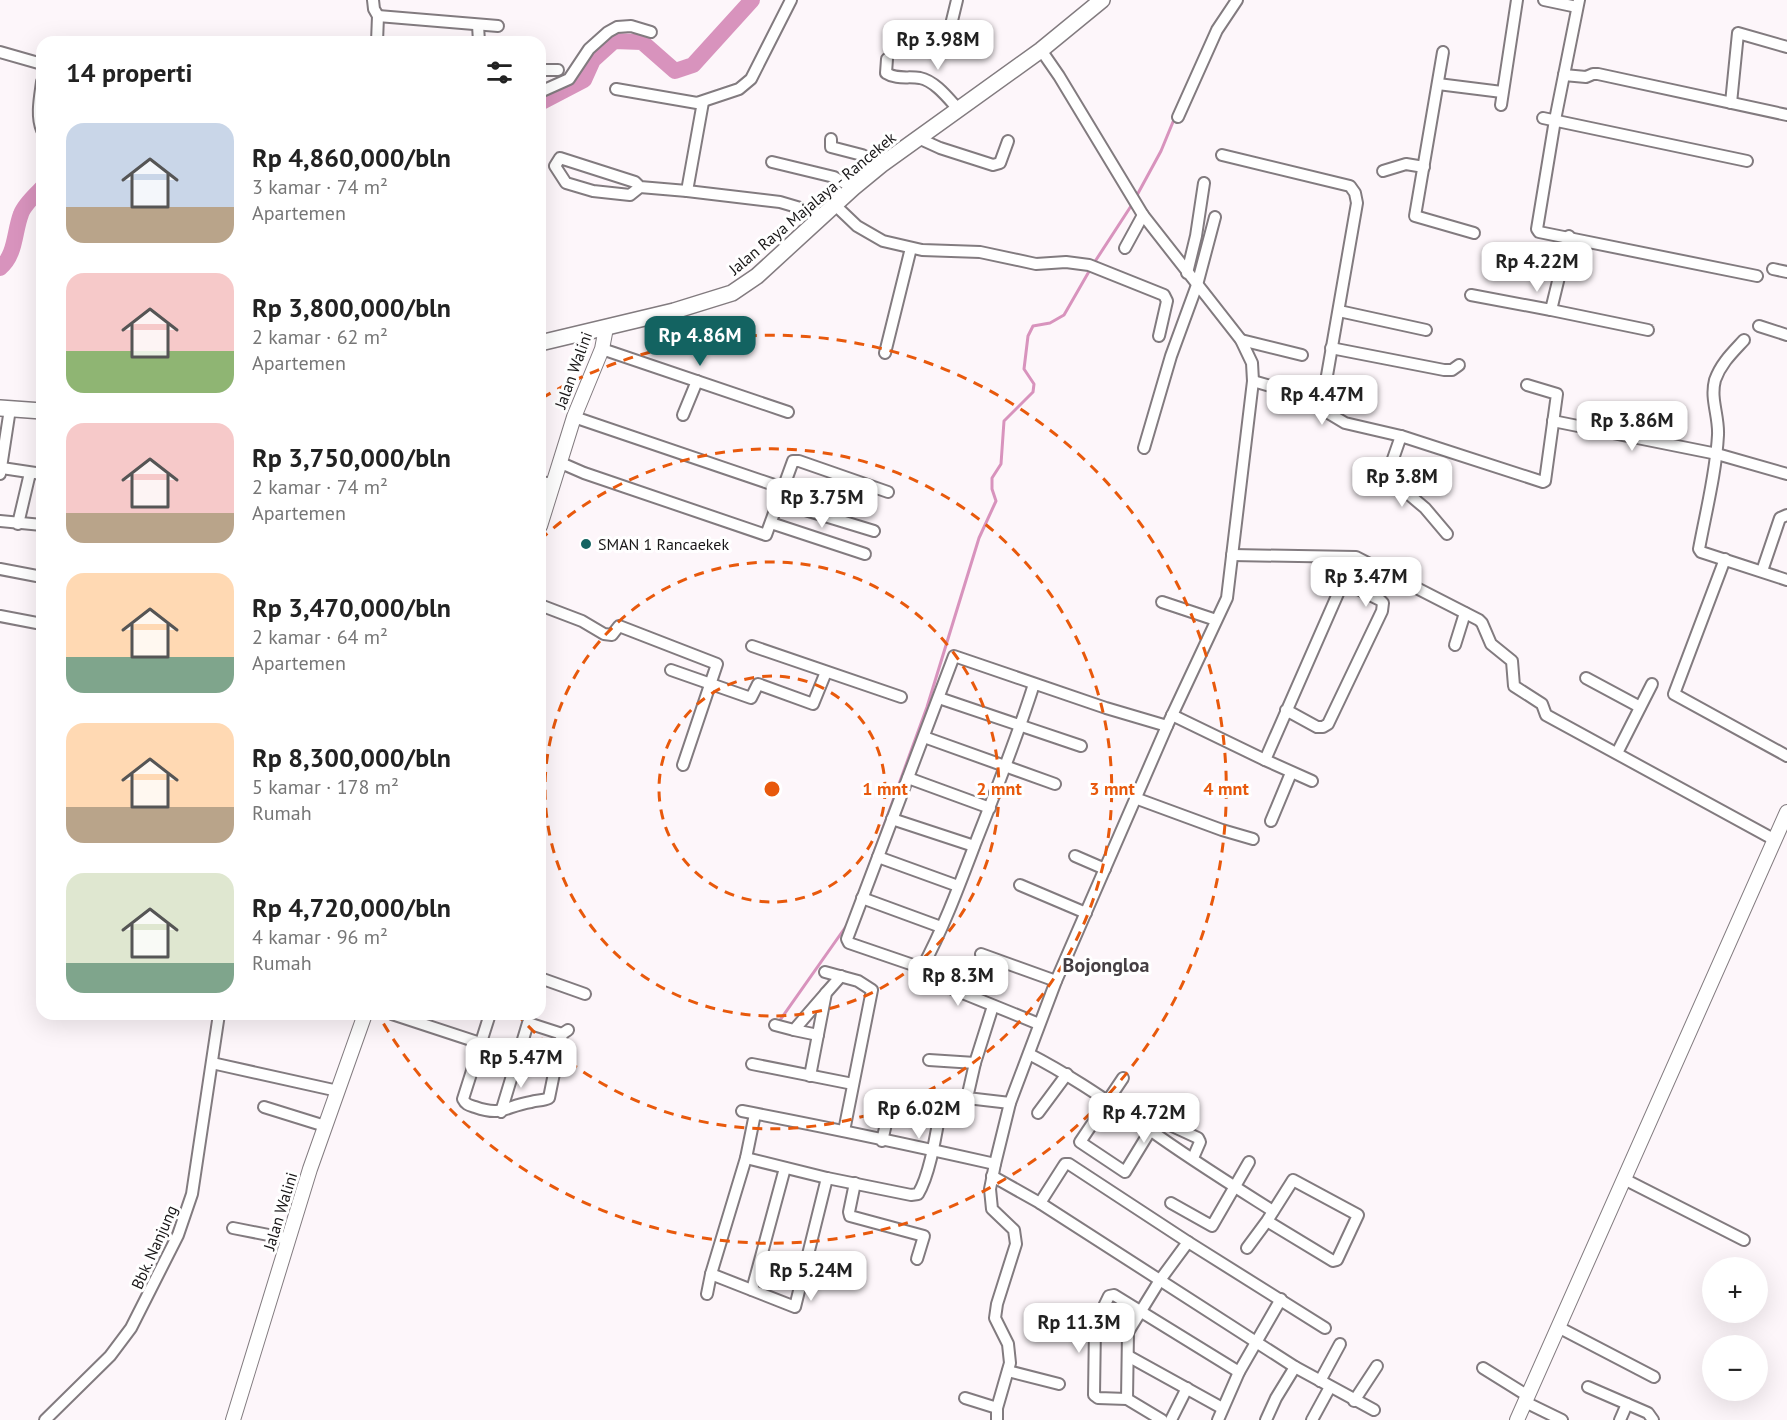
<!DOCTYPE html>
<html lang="id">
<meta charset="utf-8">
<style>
body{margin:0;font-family:"PT Sans",sans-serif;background:#f2f2f2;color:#222;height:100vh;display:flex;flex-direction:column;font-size:22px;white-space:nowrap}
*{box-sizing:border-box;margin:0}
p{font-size:20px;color:#767676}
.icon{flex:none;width:33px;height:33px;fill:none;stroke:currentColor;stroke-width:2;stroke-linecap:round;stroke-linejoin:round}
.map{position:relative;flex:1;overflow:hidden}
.sheet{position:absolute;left:36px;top:36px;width:510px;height:984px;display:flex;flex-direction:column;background:#fff;border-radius:18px;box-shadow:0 6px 24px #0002}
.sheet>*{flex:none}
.tools{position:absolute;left:1702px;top:1257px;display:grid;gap:12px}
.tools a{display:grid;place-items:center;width:66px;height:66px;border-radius:50%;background:#fff;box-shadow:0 6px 24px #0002;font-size:30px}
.price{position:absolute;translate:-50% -51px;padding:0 14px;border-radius:12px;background:#fff;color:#222;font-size:20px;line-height:39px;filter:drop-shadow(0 2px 3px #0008)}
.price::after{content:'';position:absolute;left:50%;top:36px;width:18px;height:14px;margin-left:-9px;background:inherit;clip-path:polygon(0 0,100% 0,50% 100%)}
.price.selected{background:#136361;color:#fff}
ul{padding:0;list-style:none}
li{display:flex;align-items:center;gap:18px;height:150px;padding:0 30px}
li span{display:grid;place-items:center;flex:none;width:168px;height:120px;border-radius:18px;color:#555}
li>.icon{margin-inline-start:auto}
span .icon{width:72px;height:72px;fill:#fffc;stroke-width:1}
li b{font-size:26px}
h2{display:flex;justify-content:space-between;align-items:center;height:72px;padding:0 30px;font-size:26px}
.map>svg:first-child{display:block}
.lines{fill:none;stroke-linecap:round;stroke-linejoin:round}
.stream{stroke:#d893bd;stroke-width:3}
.river{stroke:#d893bd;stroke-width:16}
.minor-casing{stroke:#827b7f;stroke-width:14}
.tertiary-casing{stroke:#827b7f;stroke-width:16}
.secondary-casing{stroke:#827b7f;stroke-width:18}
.minor{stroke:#fff;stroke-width:10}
.tertiary{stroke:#fff;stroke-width:14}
.secondary{stroke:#fff;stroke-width:15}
.ring{fill:none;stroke:#e8590c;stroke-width:3;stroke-dasharray:10 8}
.poi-dot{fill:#136361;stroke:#fff;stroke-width:2}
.labels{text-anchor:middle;stroke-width:6;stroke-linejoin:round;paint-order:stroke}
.street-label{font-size:16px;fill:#191718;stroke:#fff}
.poi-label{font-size:16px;fill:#191718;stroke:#fff;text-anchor:start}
.quarter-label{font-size:20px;font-weight:bold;fill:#453f43;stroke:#fff}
.centre{fill:#e8590c;stroke:#fff;stroke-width:3}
.ring-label{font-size:18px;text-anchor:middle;font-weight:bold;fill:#e8590c;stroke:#fff;stroke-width:6;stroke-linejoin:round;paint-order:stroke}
</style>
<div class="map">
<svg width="1787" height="1420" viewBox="0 0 1787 1420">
<rect width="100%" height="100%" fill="#fdf6fa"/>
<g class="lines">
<g class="stream">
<polyline points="1136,197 1161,151 1175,117"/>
<polyline points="1094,263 1133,203"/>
<polyline points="859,894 927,707 979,538 996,501 992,489 992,478 1001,464 1004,421 1033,392 1034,384 1024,369 1028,336 1033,326 1050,323 1064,315 1091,268"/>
<polyline points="778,1023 847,925"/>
</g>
<g class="river">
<polyline points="540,103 584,80 593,60 614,41 642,42 675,71 693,65 752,0"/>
<path d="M0,268C16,255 14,232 21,214C24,205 35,195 42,188"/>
</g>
<defs>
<g id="minor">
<polyline points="373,0 374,9 378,16 377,42"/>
<polyline points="1544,0 1577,7"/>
<polyline points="1579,0 1555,120 1537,229 1539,232 1757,276"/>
<polyline points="378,16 498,26"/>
<polyline points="478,25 479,42"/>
<polyline points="935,34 949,33 957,0"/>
<polyline points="0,52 42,64"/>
<polyline points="1443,52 1415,216 1474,233"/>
<path d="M887,59L886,73C897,80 908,76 920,78C935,81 948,98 958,109"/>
<polyline points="540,70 558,70"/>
<polyline points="1564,75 1586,77 1593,74 1598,74 1787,115"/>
<path d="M42,82C40,97 36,116 42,130"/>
<polyline points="1438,84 1502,92"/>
<polyline points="616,89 697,103 739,89 751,79 791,0"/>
<polyline points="540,92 569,79 589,49 608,32 617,27 631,26 651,32"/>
<polyline points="1731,103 1738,33 1787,47"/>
<polyline points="1501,105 1517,0"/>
<polyline points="1178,117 1217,30 1237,0"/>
<polyline points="1543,118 1747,161"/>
<polyline points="918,138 940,148 993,165 1000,163 1008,141"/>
<polyline points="831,139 831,147 862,155 881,165"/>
<polyline points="1222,155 1350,186 1355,193 1357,203 1321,410"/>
<polyline points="772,162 834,177 853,188"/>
<polyline points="1383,171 1406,164 1424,167"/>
<polyline points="640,187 635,182 560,158 555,166 566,183 593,191 630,195 640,187 687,191 780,202 824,215"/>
<polyline points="687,191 703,102"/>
<polyline points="835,205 857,226 883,241 922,250 980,252 1036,264 1066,262 1089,265 1164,295 1167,301 1159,336"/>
<polyline points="1125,248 1143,215"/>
<polyline points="1773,269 1787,272"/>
<polyline points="1187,273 1196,236 1204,183"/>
<polyline points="1471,295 1551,310 1569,236"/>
<polyline points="1551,310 1648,330"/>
<polyline points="1339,311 1426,330"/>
<polyline points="1759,326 1787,335"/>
<polyline points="1241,340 1302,355"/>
<path d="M1744,340C1733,352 1721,363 1715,380C1710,399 1719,416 1718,435C1716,473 1706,511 1699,549L1701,552L1787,580"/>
<polyline points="1331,348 1444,370 1452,370 1459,365"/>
<polyline points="602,349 788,412"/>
<polyline points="885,353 911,248"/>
<polyline points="1253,381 1295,393 1345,423 1401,436"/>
<polyline points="683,415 697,381"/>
<polyline points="574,417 783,488"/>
<polyline points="1553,421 1717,454 1787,474"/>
<polyline points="1144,448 1171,356 1197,285 1215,217"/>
<polyline points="561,463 584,473 766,535 793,461 799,461 888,492"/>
<polyline points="2,468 42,474"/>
<polyline points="0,474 10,409"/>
<polyline points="540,482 553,484"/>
<polyline points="779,502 874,531"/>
<polyline points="0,521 42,525"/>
<polyline points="771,523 865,554"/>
<polyline points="18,524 30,473"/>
<polyline points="1447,534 1425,508 1387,476 1401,436 1543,482 1545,481 1557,394 1527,385"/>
<polyline points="1232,555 1356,557 1479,620 1482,623 1491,644 1512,661 1514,686 1542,704 1546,715 1775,840"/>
<polyline points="1725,559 1674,694 1787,756"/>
<polyline points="0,569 42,577"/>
<polyline points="1762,571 1780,518 1787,515"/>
<polyline points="1162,602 1216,620"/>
<polyline points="540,605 582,621 604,634 612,635 619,626 717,664 683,765"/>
<polyline points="0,616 42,624"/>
<polyline points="1455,645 1465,613"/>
<polyline points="752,646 901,697"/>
<polyline points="671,670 751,698 758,684 813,704 826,672"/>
<polyline points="1586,678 1640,707"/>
<path d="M1034,684C1017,738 996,791 975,844C959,886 943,929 922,968L849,943L847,939L954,656L1106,708L1167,726"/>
<polyline points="939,698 1081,746"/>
<polyline points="1172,715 1265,760 1340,589 1348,584 1380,600 1383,603 1382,611 1328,724 1323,727 1317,727 1286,710"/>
<polyline points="924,737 1055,784"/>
<polyline points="1617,753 1652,684"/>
<polyline points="1265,760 1312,781"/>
<polyline points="908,778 990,808"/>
<polyline points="1135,798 1222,830 1253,839"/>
<polyline points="892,819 974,846"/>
<polyline points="1271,821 1291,773"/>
<polyline points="1075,856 1105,869"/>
<polyline points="878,857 958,886"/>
<polyline points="1020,885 1086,913"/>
<polyline points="862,898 941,927"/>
<polyline points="981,954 1056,981"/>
<polyline points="825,972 858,981 872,990 844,1131"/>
<polyline points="540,978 585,994"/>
<polyline points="933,981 1039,1024"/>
<polyline points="993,1006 975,1063 967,1098 1010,1103"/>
<polyline points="392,1014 556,1068"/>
<path d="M490,1014L463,1099C466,1105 469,1105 475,1107C503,1117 505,1106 531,1102C537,1100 543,1101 549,1098L562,1034L568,1030"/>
<polyline points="775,1025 794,1030 826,993"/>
<polyline points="794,1030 818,1035"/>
<path d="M1029,1054C1072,1076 1110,1103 1150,1130C1190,1159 1232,1185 1273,1211"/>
<polyline points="929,1060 975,1063"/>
<polyline points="212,1063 338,1091"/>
<polyline points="752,1064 853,1084"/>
<polyline points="810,1076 826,993 841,976"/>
<polyline points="1123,1078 1080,1142 1125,1172 1150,1131"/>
<polyline points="264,1107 325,1126"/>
<path d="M742,1111C826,1127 911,1145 995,1164"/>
<polyline points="501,1112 528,1023 562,1034"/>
<polyline points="1125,1112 1144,1113 1198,1138 1200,1142 1193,1158"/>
<polyline points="1038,1113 1067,1074"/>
<polyline points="882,1141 892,1098"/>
<path d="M746,1158L827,1178L911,1195L918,1194C931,1173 937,1127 942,1101"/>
<polyline points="992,1176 1040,1203 1295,1367 1374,1410"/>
<polyline points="1624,1179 1744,1240"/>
<polyline points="855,1183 849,1212 850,1216 924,1236 917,1259"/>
<polyline points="1040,1203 1063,1167 1065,1164 1069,1164 1188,1242 1325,1328"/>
<polyline points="1171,1203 1212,1226 1249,1162"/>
<polyline points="233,1228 289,1239"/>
<polyline points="1247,1248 1267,1221 1293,1180 1358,1215 1337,1260 1333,1261 1267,1221"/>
<polyline points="711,1274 795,1307 827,1178"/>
<polyline points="752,1290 785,1168"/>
<polyline points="707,1294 711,1274 746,1158 755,1114"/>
<polyline points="1558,1327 1654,1377"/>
<polyline points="1128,1356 1222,1408"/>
<polyline points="1483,1368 1528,1396"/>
<polyline points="1008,1371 1059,1384"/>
<polyline points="1320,1381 1340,1344"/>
<polyline points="1588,1387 1648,1413 1653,1420"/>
<polyline points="965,1398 997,1408"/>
<polyline points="1127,1399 1128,1332 1160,1280 1188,1242"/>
<polyline points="1354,1401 1377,1366"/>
<polyline points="1525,1402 1562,1420"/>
<polyline points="45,1420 110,1356 131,1328 178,1235 192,1194 219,1014"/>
<polyline points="997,1420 997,1408 1010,1363 1008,1344 995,1318 997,1304 1016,1244 1014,1230 992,1209 990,1189 995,1164 1010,1103 1056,981 1167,726 1227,598 1253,381 1252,363 1241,340 1143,215 1059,76 1041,50"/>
<polyline points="1162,1420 1127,1399 1098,1398 1094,1395 1095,1325 1109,1296 1114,1295 1239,1372"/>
<polyline points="1171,1420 1187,1388"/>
<polyline points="1218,1420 1239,1372 1281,1299"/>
<polyline points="1266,1420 1276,1398 1295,1367"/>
<polyline points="1312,1420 1330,1387"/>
<polyline points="1620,1420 1627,1404"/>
</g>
<g id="tertiary">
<polyline points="540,526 574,417 602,349 606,328"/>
<polyline points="233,1420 310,1169 365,1014"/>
<polyline points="1517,1420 1787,812"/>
</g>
<g id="secondary">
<polyline points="540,343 674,311 732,293 757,276 853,188 881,165 1041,50 1102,0"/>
<polyline points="0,408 42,411"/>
</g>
</defs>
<use href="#minor" class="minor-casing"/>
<use href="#tertiary" class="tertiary-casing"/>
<use href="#secondary" class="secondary-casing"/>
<use href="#minor" class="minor"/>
<use href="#tertiary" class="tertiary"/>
<use href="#secondary" class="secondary"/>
</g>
<g class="ring">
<circle cx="772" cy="789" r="113"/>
<circle cx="772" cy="789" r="227"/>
<path d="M540 540A340 340 0 1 1 517 1014"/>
<path d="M542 398A454 454 0 1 1 379 1016"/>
</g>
<circle class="poi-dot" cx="586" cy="544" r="6"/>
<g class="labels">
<g class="street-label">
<text transform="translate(812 203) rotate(-40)" y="6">Jalan Raya Majalaya - Rancekek</text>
<text transform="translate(573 370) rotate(-70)" y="6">Jalan Walini</text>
<text transform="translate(280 1211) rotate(-73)" y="6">Jalan Walini</text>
<text transform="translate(154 1247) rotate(-66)" y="6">Bbk. Nanjung</text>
</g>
<g class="poi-label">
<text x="598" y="550">SMAN 1 Rancaekek</text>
</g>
<g class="quarter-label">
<text x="1106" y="972">Bojongloa</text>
</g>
</g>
<circle cx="772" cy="789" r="9" class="centre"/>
<g class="ring-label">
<text x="885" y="795">1 mnt</text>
<text x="999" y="795">2 mnt</text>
<text x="1112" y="795">3 mnt</text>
<text x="1226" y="795">4 mnt</text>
</g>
</svg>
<div class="tools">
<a>+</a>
<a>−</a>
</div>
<b class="price" style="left:938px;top:71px">Rp 3.98M</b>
<b class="price" style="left:1537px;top:293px">Rp 4.22M</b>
<b class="price selected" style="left:700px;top:367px">Rp 4.86M</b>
<b class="price" style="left:1322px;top:426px">Rp 4.47M</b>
<b class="price" style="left:1632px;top:452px">Rp 3.86M</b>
<b class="price" style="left:1402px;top:508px">Rp 3.8M</b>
<b class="price" style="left:822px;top:529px">Rp 3.75M</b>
<b class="price" style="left:1366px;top:608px">Rp 3.47M</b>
<b class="price" style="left:958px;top:1007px">Rp 8.3M</b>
<b class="price" style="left:521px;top:1089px">Rp 5.47M</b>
<b class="price" style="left:919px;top:1140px">Rp 6.02M</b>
<b class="price" style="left:1144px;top:1144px">Rp 4.72M</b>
<b class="price" style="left:811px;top:1302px">Rp 5.24M</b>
<b class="price" style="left:1079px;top:1354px">Rp 11.3M</b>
<section class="sheet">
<h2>14 properti<svg class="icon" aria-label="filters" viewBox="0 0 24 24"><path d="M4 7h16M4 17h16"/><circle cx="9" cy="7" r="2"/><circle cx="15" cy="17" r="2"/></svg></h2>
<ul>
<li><span style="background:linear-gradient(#c9d6e8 70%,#b9a48a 0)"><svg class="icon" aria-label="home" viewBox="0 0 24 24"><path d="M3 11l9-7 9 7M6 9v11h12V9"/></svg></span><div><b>Rp 4,860,000/bln</b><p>3 kamar · 74 m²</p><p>Apartemen</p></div></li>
<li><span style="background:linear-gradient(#f6c9c9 65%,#8fb573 0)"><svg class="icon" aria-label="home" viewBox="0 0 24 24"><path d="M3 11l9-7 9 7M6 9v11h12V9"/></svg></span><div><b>Rp 3,800,000/bln</b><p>2 kamar · 62 m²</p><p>Apartemen</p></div></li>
<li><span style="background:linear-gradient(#f6c9c9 75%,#b9a48a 0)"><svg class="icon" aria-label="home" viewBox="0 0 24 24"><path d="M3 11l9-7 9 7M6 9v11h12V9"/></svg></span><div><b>Rp 3,750,000/bln</b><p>2 kamar · 74 m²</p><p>Apartemen</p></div></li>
<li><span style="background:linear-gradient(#ffd9b3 70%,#7fa58c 0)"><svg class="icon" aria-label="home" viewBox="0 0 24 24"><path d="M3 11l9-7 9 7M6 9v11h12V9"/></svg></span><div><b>Rp 3,470,000/bln</b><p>2 kamar · 64 m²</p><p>Apartemen</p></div></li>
<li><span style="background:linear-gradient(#ffd9b3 70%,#b9a48a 0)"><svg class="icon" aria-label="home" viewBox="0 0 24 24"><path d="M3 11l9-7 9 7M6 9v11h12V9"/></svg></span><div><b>Rp 8,300,000/bln</b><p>5 kamar · 178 m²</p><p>Rumah</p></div></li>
<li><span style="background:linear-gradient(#dfe7d0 75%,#7fa58c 0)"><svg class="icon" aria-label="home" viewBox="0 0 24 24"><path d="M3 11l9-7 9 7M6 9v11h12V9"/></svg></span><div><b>Rp 4,720,000/bln</b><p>4 kamar · 96 m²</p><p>Rumah</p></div></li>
</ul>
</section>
</div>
